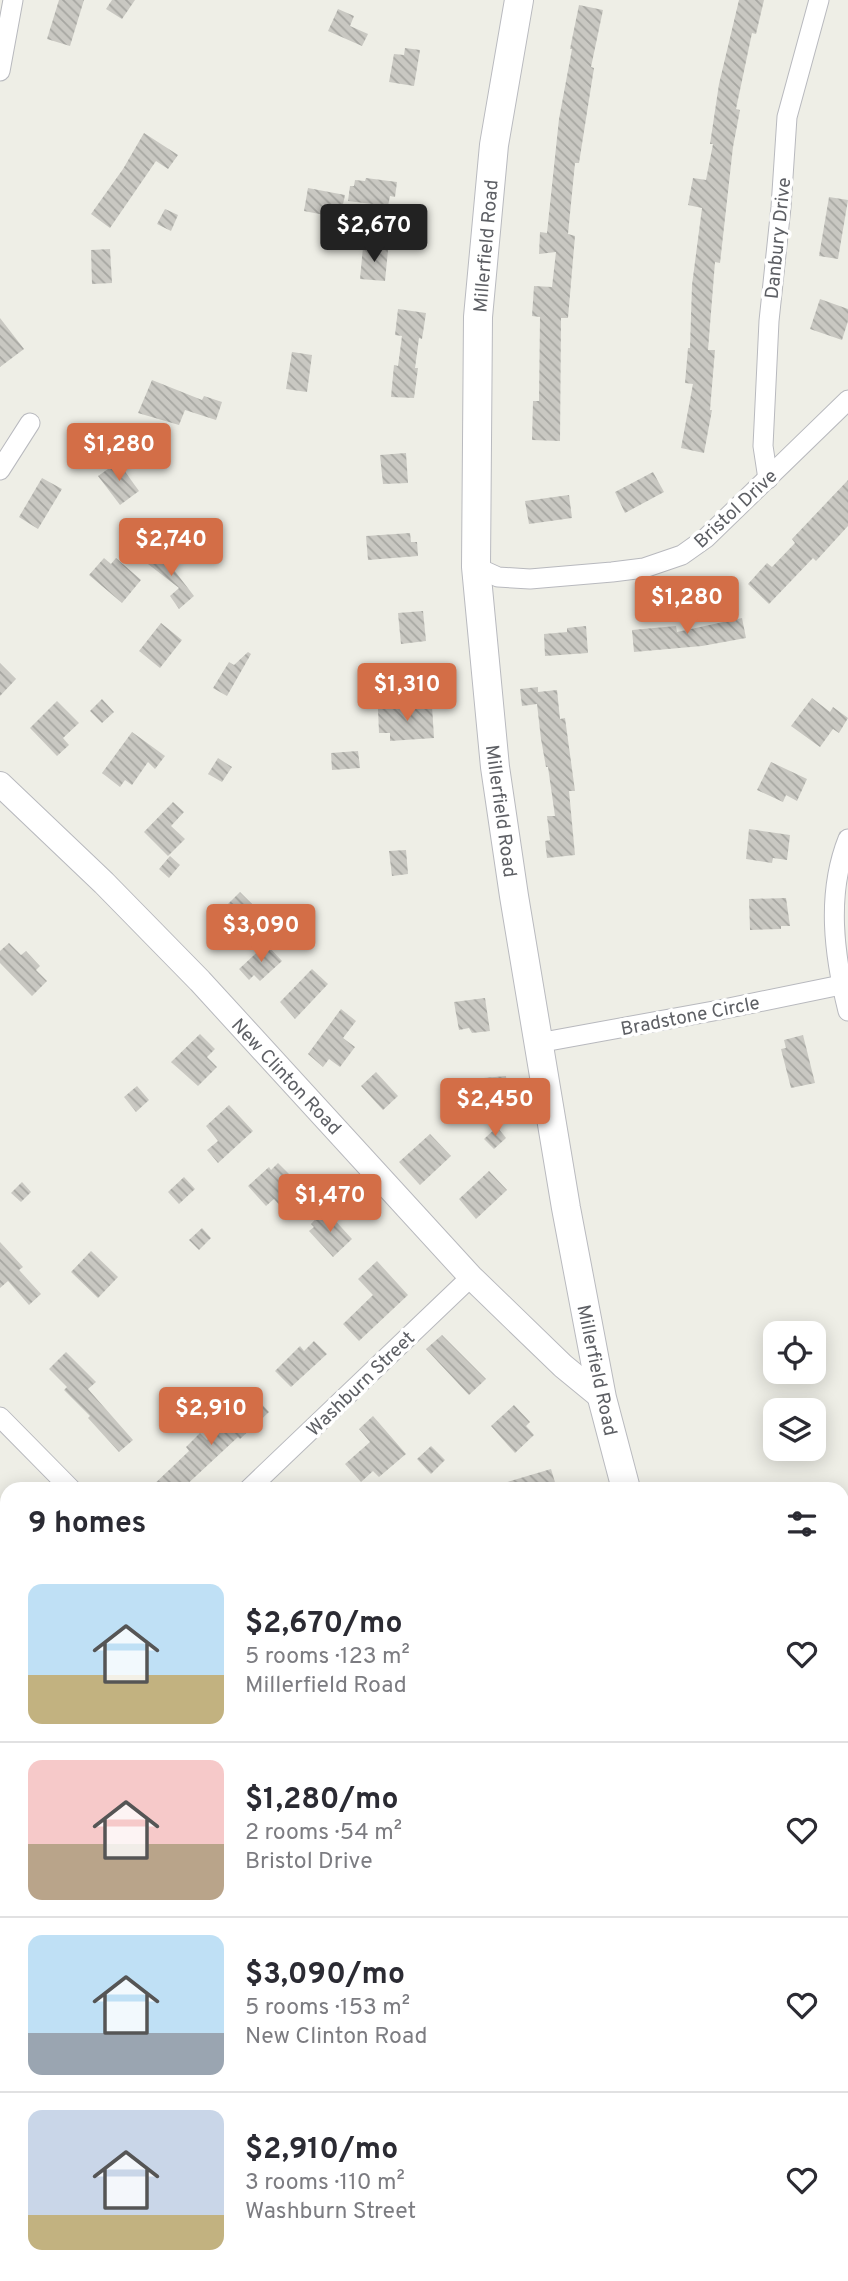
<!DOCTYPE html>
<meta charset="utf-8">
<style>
body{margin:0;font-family:Overpass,sans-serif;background:#f2f2f3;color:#2b2b33;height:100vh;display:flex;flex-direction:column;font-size:26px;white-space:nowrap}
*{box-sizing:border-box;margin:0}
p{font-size:23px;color:#7c7c81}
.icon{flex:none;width:38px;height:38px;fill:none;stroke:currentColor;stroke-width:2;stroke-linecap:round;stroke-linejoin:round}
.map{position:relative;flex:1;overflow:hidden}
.side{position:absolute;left:0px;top:1482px;width:849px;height:800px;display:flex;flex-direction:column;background:#fff;border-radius:21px 21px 0 0;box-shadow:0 4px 18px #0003}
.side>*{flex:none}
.buttons{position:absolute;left:763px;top:1321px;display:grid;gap:14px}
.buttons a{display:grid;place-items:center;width:63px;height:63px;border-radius:14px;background:#fff;box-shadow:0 4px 18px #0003;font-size:35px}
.price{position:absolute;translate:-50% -60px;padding:0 16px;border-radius:7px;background:#d36e47;color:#fff;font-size:23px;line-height:46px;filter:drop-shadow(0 2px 4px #0008)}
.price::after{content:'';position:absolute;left:50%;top:42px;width:21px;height:16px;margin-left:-10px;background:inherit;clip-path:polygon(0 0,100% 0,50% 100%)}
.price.active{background:#222;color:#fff}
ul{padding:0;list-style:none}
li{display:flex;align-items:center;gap:21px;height:175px;padding:0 28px}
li+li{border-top:2px solid #e1e1e2}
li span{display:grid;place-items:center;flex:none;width:196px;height:140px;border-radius:14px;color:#555}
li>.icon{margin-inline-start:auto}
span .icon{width:84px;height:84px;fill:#fffc;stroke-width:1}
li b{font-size:30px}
h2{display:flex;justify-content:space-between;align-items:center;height:84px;padding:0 28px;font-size:30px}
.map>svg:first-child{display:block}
.building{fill:url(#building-back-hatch)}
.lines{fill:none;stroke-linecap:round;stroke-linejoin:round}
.minor-casing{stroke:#b8b9be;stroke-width:21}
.tertiary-casing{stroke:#b8b9be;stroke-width:26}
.secondary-casing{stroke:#b9babf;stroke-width:30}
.minor{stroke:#fff;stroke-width:19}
.tertiary{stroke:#fff;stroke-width:24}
.secondary{stroke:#fff;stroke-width:28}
.labels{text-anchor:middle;stroke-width:7;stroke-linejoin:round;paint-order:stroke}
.street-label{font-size:19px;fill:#5d5f64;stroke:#fff}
</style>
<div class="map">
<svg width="848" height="2281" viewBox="0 0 848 2281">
<defs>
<pattern id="building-back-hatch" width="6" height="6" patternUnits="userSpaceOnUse" patternTransform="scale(1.75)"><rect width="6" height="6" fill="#c9c8c2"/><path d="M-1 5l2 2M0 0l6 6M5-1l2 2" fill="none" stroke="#a6a6a1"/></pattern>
</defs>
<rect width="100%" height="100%" fill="#eeeee6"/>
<g class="building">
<polygon points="59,0 84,0 70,46 47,39"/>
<polygon points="112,0 135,0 122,19 106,9"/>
<polygon points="739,0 764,0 756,34 752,33 736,109 740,110 733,147 720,263 715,262 708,350 715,350 710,410 712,410 704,453 681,448 693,384 685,383 688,348 690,348 692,285 702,208 688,205 693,178 706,180 713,144 710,144 719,84"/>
<polygon points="579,5 603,10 591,67 594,68 579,163 575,163 568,234 575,236 568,318 561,318 560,441 532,440 533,401 539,401 540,317 532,316 534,286 552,287 556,252 539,254 540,232 547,233 559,119 572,49 570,49"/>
<polygon points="338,9 354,16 350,26 368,34 362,46 328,31"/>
<polygon points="405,48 420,50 414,86 389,82 394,54 404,55"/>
<polygon points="144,133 178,155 168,169 156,161 110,228 91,214 123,169"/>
<polygon points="366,178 397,182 395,197 390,196 388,206 348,201 350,186 354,186 355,180 365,181"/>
<polygon points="308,188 345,195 340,218 304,211"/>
<polygon points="829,197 848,200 838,259 819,256"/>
<polygon points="165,209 178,215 171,231 157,224"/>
<polygon points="363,247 388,250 385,281 360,279"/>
<polygon points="110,249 112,283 92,284 91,250"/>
<polygon points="820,299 848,309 848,321 842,340 810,329"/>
<polygon points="398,309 426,313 422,339 419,338 415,368 418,368 414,398 391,397 394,365 398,366 402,336 395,335"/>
<polygon points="0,318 24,349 0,367"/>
<polygon points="292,352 312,355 307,392 286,389"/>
<polygon points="152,380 202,400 204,396 222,402 216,420 185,410 179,425 138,413"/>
<polygon points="406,453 408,483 383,484 380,455"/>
<polygon points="118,462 139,491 120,505 98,476"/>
<polygon points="653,472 664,492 625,513 615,492"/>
<polygon points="42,478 62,489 38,529 19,517"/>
<polygon points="848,480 848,526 816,561 813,558 769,604 748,584 767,563 772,567 795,543 792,539"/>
<polygon points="569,495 572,518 529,524 525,501"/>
<polygon points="410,533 411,542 417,542 418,556 368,560 366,536"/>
<polygon points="158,549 170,558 167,561 194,596 179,609 170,596 179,588 148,564"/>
<polygon points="104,558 111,564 116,558 141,580 122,603 89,575"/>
<polygon points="423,611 426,641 401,644 398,613"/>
<polygon points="742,618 746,638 702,646 634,652 632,630 676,626 677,632"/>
<polygon points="161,623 182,640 160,668 139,651"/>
<polygon points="586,626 588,653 545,656 544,634 567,632 567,628"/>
<polygon points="248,652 251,654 227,696 213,688 229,662 234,665"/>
<polygon points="0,663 16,679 0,696"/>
<polygon points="538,687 538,692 557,690 560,719 565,718 575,791 569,791 575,855 547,858 545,841 550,840 547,816 555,816 548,767 546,767 541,739 537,704 522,706 520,689"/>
<polygon points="812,698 830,712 833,707 848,718 839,733 833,729 820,747 791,726"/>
<polygon points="102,699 114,712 102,723 90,711"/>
<polygon points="57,701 79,723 63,738 69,745 57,756 30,728"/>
<polygon points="432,706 434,738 390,741 390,733 379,733 378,709"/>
<polygon points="132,732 165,756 155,769 148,762 132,785 125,780 120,787 102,773"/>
<polygon points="358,751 360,768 332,770 331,753"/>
<polygon points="218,758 232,767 222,782 208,774"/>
<polygon points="771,762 807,779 797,801 786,795 783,802 757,790"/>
<polygon points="173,802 184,812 171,826 185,839 168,856 144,832"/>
<polygon points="749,829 790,835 787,860 773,858 772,863 746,859"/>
<polygon points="406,850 408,874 392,876 389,851"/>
<polygon points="170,856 180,865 169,878 159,869"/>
<polygon points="240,892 256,908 225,940 214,929 218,925 213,919"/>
<polygon points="786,898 790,926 781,926 781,929 750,930 749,899"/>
<polygon points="9,943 21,955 26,951 40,966 36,970 47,981 32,996 0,963 0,951"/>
<polygon points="266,944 282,961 260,981 254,975 249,980 239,969"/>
<polygon points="312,969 328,984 295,1019 280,1002"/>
<polygon points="485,998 490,1031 472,1033 469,1028 459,1030 454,1002"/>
<polygon points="341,1009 356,1021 343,1038 355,1047 340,1067 329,1059 323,1067 308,1054"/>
<polygon points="200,1034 215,1049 207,1057 217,1067 198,1086 171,1062"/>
<polygon points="803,1035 815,1083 791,1088 781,1049 786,1048 784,1040"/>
<polygon points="376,1072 398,1096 383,1110 361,1086"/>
<polygon points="506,1076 508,1099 474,1103 472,1079"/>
<polygon points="137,1086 149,1100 136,1112 124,1097"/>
<polygon points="229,1105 253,1131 218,1163 207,1150 218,1141 206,1126"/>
<polygon points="497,1127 506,1138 494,1149 484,1139"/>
<polygon points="430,1134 451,1156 420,1185 399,1162"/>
<polygon points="278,1163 304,1189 282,1208 274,1199 266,1206 248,1186 269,1167 271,1170"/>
<polygon points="489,1171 507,1190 476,1219 459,1199"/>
<polygon points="184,1177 195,1189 179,1204 168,1192"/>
<polygon points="22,1182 31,1192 21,1202 11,1193"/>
<polygon points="321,1213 327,1219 331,1216 352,1239 333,1257 309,1231 314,1227 311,1224"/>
<polygon points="202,1228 211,1238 199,1250 189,1240"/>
<polygon points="0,1242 23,1267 19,1270 41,1294 29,1305 8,1281 0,1288"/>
<polygon points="91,1251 118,1277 98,1298 71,1272"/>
<polygon points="377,1261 408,1295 359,1341 343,1324 373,1295 358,1279"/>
<polygon points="442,1335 486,1379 469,1395 426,1349"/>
<polygon points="314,1341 327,1354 291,1387 275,1371 300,1346 304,1351"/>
<polygon points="66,1352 96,1382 88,1389 133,1440 119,1452 88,1418 90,1416 64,1390 67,1387 49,1369"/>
<polygon points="254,1396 269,1412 240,1439 238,1437 182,1489 149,1489 189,1451 186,1447 200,1433 207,1440"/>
<polygon points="514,1405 530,1422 526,1426 534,1435 515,1453 491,1426"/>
<polygon points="373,1416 406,1454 379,1477 373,1471 361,1482 345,1464 370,1442 359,1429"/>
<polygon points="431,1446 445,1460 431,1474 417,1459"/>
<polygon points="551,1469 557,1489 497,1489 497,1485"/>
</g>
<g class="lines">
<defs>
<g id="minor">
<polyline points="0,71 13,0"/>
<polyline points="0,470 30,423"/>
<polyline points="768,479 763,446 769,321 781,207 787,117 819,0"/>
<polyline points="476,567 498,577 530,579 612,572 644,568 682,555 706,538 848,400"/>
<path d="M848,839C826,894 834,955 848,1011"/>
<polyline points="538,1043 719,1010 841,985"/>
<polyline points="0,1417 71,1489"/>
<polyline points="249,1489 471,1277"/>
<polyline points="842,1638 848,1633"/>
<polyline points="0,1891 7,1898"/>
<polyline points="6,2029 7,2028"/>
<polyline points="484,2275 490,2281"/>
<polyline points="154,2281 160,2275"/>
</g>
<g id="tertiary">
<polyline points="0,784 104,883 200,981 471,1277 563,1366 602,1398"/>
<polyline points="799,2281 807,2275"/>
</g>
<g id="secondary">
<polyline points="519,0 494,145 478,317 476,567 495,767 514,896 566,1208 602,1398 626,1489"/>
<polyline points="842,2250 848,2247"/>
</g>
</defs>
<use href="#minor" class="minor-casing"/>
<use href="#tertiary" class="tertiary-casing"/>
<use href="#secondary" class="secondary-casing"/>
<use href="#minor" class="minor"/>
<use href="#tertiary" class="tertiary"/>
<use href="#secondary" class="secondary"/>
</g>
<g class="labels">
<g class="street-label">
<text transform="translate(777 238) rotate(-84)" y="7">Danbury Drive</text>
<text transform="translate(485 246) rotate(-85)" y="7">Millerfield Road</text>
<text transform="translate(735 508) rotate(-43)" y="7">Bristol Drive</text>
<text transform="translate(502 811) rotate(82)" y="7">Millerfield Road</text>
<text transform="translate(690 1015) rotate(-11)" y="7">Bradstone Circle</text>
<text transform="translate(287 1076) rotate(47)" y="7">New Clinton Road</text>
<text transform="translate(598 1370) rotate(78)" y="7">Millerfield Road</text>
<text transform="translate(360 1383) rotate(-44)" y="7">Washburn Street</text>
</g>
</g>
</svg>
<div class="buttons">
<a><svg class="icon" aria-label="locate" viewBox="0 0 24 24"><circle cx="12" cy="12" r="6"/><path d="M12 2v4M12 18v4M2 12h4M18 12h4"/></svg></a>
<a><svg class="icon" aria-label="layers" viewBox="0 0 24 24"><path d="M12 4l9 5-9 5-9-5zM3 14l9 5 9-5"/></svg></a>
</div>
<b class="price active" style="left:374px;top:264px">$2,670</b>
<b class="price" style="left:119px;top:483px">$1,280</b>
<b class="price" style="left:171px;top:578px">$2,740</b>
<b class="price" style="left:687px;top:636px">$1,280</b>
<b class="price" style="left:407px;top:723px">$1,310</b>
<b class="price" style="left:261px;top:964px">$3,090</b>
<b class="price" style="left:495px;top:1138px">$2,450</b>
<b class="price" style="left:330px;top:1234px">$1,470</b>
<b class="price" style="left:211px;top:1447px">$2,910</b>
<section class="side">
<h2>9 homes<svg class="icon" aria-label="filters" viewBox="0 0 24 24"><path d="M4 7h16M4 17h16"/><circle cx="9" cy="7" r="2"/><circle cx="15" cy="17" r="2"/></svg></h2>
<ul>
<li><span style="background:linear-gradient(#bfe0f5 65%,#c2b280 0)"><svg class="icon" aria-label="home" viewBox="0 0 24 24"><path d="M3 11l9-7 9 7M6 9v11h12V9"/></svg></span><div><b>$2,670/mo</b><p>5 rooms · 123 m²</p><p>Millerfield Road</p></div><svg class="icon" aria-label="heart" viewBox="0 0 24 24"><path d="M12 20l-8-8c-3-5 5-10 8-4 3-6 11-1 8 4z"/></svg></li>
<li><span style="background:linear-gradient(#f6c9c9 60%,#b9a48a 0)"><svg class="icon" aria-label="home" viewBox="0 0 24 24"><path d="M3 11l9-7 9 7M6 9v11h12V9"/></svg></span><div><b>$1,280/mo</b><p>2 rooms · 54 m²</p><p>Bristol Drive</p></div><svg class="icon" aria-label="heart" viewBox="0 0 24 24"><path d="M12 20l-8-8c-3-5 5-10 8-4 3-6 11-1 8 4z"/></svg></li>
<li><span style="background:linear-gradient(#bfe0f5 70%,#9aa5b1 0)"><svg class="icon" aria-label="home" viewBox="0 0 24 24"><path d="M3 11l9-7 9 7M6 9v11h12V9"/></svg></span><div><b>$3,090/mo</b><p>5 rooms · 153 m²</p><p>New Clinton Road</p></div><svg class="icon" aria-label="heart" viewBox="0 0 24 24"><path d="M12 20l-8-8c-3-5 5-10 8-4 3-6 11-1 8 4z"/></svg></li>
<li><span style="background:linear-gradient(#c9d6e8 75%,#c2b280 0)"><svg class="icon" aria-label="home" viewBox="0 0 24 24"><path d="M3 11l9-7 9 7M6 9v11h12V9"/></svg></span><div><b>$2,910/mo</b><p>3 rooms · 110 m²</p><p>Washburn Street</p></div><svg class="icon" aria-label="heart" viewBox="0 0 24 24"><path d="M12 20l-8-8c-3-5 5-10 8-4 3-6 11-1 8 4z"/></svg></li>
</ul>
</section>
</div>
